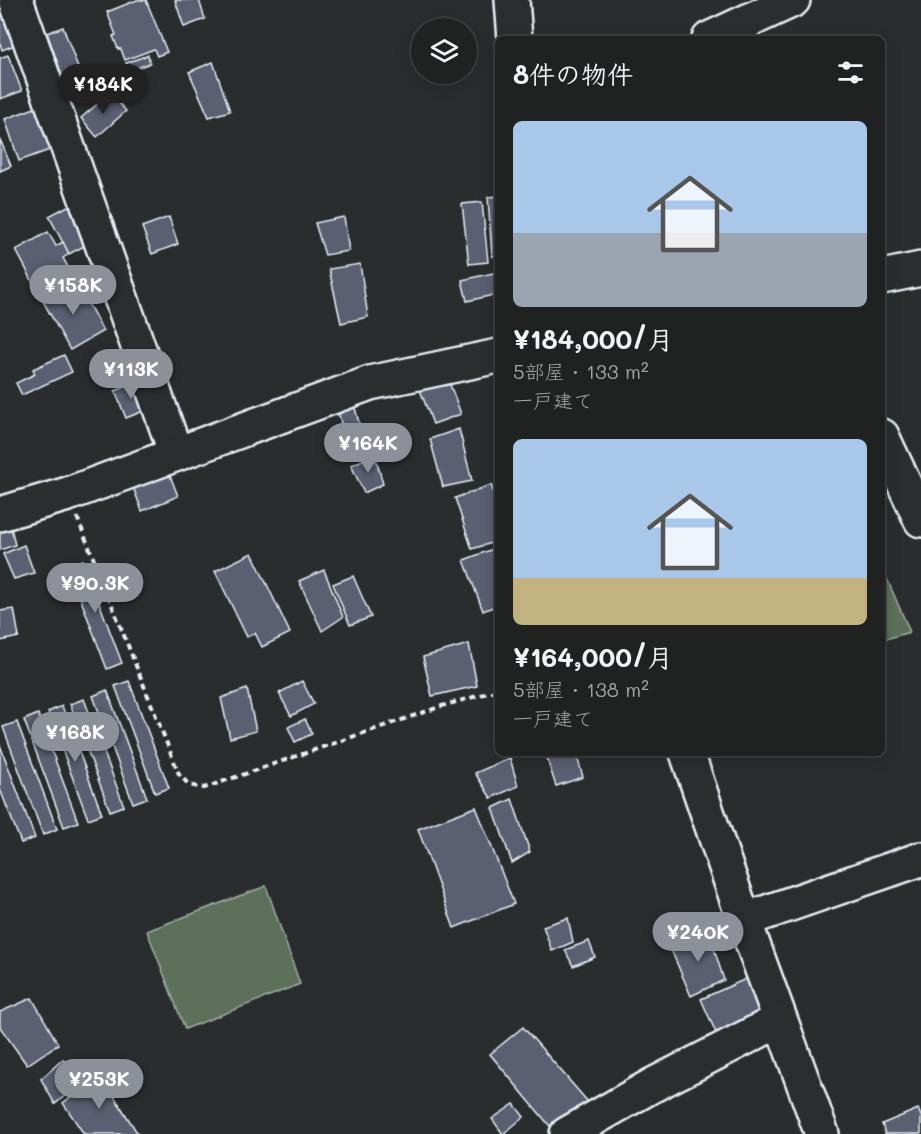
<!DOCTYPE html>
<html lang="ja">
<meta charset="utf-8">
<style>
body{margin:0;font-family:Mali,"Klee One",sans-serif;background:#2d2f2f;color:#f1f3f6;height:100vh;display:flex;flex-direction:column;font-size:22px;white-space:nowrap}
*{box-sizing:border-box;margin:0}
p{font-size:20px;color:#a2a4a5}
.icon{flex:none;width:33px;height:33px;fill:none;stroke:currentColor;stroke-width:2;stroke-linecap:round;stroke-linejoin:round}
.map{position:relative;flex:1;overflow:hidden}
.drawer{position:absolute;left:495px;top:36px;width:390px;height:720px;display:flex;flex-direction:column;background:#202222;border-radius:9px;box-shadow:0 3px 15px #0003,0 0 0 2px #3d3f40}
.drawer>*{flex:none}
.buttons{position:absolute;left:411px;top:18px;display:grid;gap:12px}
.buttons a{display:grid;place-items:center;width:66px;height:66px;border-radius:50%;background:#202222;box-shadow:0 3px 15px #0003,0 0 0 2px #3d3f40;font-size:30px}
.price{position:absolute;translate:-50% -51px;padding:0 14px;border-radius:21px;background:#8c9099;color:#fff;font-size:20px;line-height:39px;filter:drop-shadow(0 2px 3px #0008)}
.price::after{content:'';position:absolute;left:50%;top:36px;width:18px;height:14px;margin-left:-9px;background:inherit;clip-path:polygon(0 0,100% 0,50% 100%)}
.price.selected{background:#222;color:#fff}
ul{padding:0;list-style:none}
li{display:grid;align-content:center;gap:12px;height:318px;padding:0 18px}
li span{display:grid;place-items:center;height:186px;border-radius:9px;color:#555}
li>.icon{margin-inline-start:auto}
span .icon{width:108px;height:108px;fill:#fffc;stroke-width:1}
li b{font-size:26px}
h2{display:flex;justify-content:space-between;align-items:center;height:72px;padding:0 18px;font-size:26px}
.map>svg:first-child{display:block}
.green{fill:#5b6f5a;stroke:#a2b0a9;stroke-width:1.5}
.building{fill:#5a5f71;stroke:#e8f1f8;stroke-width:1.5}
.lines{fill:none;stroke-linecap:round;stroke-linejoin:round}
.minor-casing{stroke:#e8f1f8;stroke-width:38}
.path{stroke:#e8f1f8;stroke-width:4;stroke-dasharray:6 4.5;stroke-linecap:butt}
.minor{stroke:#2a2d2e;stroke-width:33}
</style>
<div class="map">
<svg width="921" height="1134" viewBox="0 0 921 1134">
<rect width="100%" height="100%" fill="#2a2d2e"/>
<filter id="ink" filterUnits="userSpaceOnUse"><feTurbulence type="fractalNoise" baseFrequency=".0167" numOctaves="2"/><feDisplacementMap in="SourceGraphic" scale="12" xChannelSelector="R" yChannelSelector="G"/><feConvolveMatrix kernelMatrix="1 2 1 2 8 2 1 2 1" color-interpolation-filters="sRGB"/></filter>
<g filter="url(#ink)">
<g class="green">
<polygon points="882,567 910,632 882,640"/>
<polygon points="266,886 300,984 185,1029 147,931"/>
</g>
<g class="building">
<polygon points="137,0 146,0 167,52 157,56 154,49 125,60 121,49 118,49 113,36 116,35 107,12"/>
<polygon points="175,0 199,0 205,19 184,27"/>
<polygon points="8,4 22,42 2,50 0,43 0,7"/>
<polygon points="63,27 84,84 67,90 47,33"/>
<polygon points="8,55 22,91 0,99 0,58"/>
<polygon points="148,55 150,63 129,71 126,63"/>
<polygon points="213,62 230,111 209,117 189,72"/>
<polygon points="110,93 126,111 97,137 81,118"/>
<polygon points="40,106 55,148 19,161 5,119"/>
<polygon points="0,139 11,166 0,171"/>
<polygon points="498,196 498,256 492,256 488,197"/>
<polygon points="482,202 488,262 469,264 462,204"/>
<polygon points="70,205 90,243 69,254 49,216"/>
<polygon points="169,217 178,244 152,254 142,227"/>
<polygon points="344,217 349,251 325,255 315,223"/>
<polygon points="48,232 56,246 63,242 69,254 63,258 77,283 43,301 16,250"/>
<polygon points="360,264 368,317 341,323 329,269"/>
<polygon points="498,272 498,294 467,301 462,280"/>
<polygon points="77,283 103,331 70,350 43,301"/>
<polygon points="64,355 72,372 22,395 16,383 35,374 33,369"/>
<polygon points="445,371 461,414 433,424 417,382"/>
<polygon points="136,383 146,410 126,418 115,391"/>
<polygon points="354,404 363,438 347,447 338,411"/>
<polygon points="459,429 472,481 443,487 430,439"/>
<polygon points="375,455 383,484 364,493 351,465"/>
<polygon points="166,465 178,496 142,511 130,479"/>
<polygon points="491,485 498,505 498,541 472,549 455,498"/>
<polygon points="10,523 15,545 0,550 0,526"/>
<polygon points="24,545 34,573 14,579 3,554"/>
<polygon points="498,547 498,605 483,611 464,560"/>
<polygon points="252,553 290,633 262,647 255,633 247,637 215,571"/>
<polygon points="83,560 122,663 107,669 68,566"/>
<polygon points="324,570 343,617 322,631 299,581"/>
<polygon points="353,576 371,617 350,625 333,584"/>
<polygon points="14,609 19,637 0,641 0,611"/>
<polygon points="469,644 477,686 432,696 423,657"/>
<polygon points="129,681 169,788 155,793 115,686"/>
<polygon points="302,681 314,704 291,716 279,693"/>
<polygon points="247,689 256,731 230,738 221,698"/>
<polygon points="107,690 147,798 133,803 93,696"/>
<polygon points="84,699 124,806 110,811 70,704"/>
<polygon points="62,706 102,814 88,819 48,712"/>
<polygon points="38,714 78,822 64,827 24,720"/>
<polygon points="305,719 312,734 295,742 288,727"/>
<polygon points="17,722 57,829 43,835 3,727"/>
<polygon points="0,745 35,838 21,843 0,789"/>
<polygon points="555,753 576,753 583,777 556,786 546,756"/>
<polygon points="510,758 518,786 491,798 475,773"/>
<polygon points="512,799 530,852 512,863 493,808"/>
<polygon points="476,807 514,904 454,928 418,829"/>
<polygon points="568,918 573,942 552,951 543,926"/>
<polygon points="709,933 724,980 691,996 669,945"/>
<polygon points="589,941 595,957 573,966 565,950"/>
<polygon points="748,978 759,1013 717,1035 701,999"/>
<polygon points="32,998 58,1044 27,1065 0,1027 0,1012"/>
<polygon points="523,1027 588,1102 554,1131 490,1054"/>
<polygon points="63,1059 81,1082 55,1104 41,1079"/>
<polygon points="100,1074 138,1134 84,1134 63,1103"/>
<polygon points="514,1104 524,1117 503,1134 492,1119"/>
<polygon points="918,1109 921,1116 921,1134 885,1134 882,1124"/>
</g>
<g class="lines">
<defs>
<g id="minor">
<polyline points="16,0 176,454"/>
<polyline points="512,0 515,39"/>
<polyline points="709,39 793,0"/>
<polyline points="882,277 921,269"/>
<polyline points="882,436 921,520"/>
<polyline points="0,514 68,494 370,383 498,356"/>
<polyline points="687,753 744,920 822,1134"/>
<polyline points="744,920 921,859"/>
<polyline points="567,1134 651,1086 780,1020"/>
</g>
</defs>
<use href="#minor" class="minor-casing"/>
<polyline class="path" points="77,517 179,774 189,785 204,788 442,706 498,690"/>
<use href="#minor" class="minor"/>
</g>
</g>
</svg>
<div class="buttons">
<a><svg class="icon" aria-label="layers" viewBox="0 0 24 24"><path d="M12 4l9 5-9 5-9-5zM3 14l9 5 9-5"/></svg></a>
</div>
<b class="price selected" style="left:103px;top:115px">¥184K</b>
<b class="price" style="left:73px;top:316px">¥158K</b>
<b class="price" style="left:131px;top:400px">¥113K</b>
<b class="price" style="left:368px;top:474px">¥164K</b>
<b class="price" style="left:95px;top:614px">¥90.3K</b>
<b class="price" style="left:75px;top:763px">¥168K</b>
<b class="price" style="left:698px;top:963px">¥240K</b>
<b class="price" style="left:99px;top:1110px">¥253K</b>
<section class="drawer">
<h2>8件の物件<svg class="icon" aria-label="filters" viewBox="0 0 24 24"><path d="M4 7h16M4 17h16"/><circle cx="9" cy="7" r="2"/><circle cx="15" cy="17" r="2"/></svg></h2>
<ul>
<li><span style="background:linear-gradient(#a9c7e8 60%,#9aa5b1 0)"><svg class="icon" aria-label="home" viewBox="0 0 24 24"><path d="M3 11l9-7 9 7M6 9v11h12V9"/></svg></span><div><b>¥184,000/月</b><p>5部屋 · 133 m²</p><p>一戸建て</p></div></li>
<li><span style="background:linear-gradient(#a9c7e8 75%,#c2b280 0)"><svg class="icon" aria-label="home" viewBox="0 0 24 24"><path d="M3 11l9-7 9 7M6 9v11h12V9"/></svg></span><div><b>¥164,000/月</b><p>5部屋 · 138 m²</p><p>一戸建て</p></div></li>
</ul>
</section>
</div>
